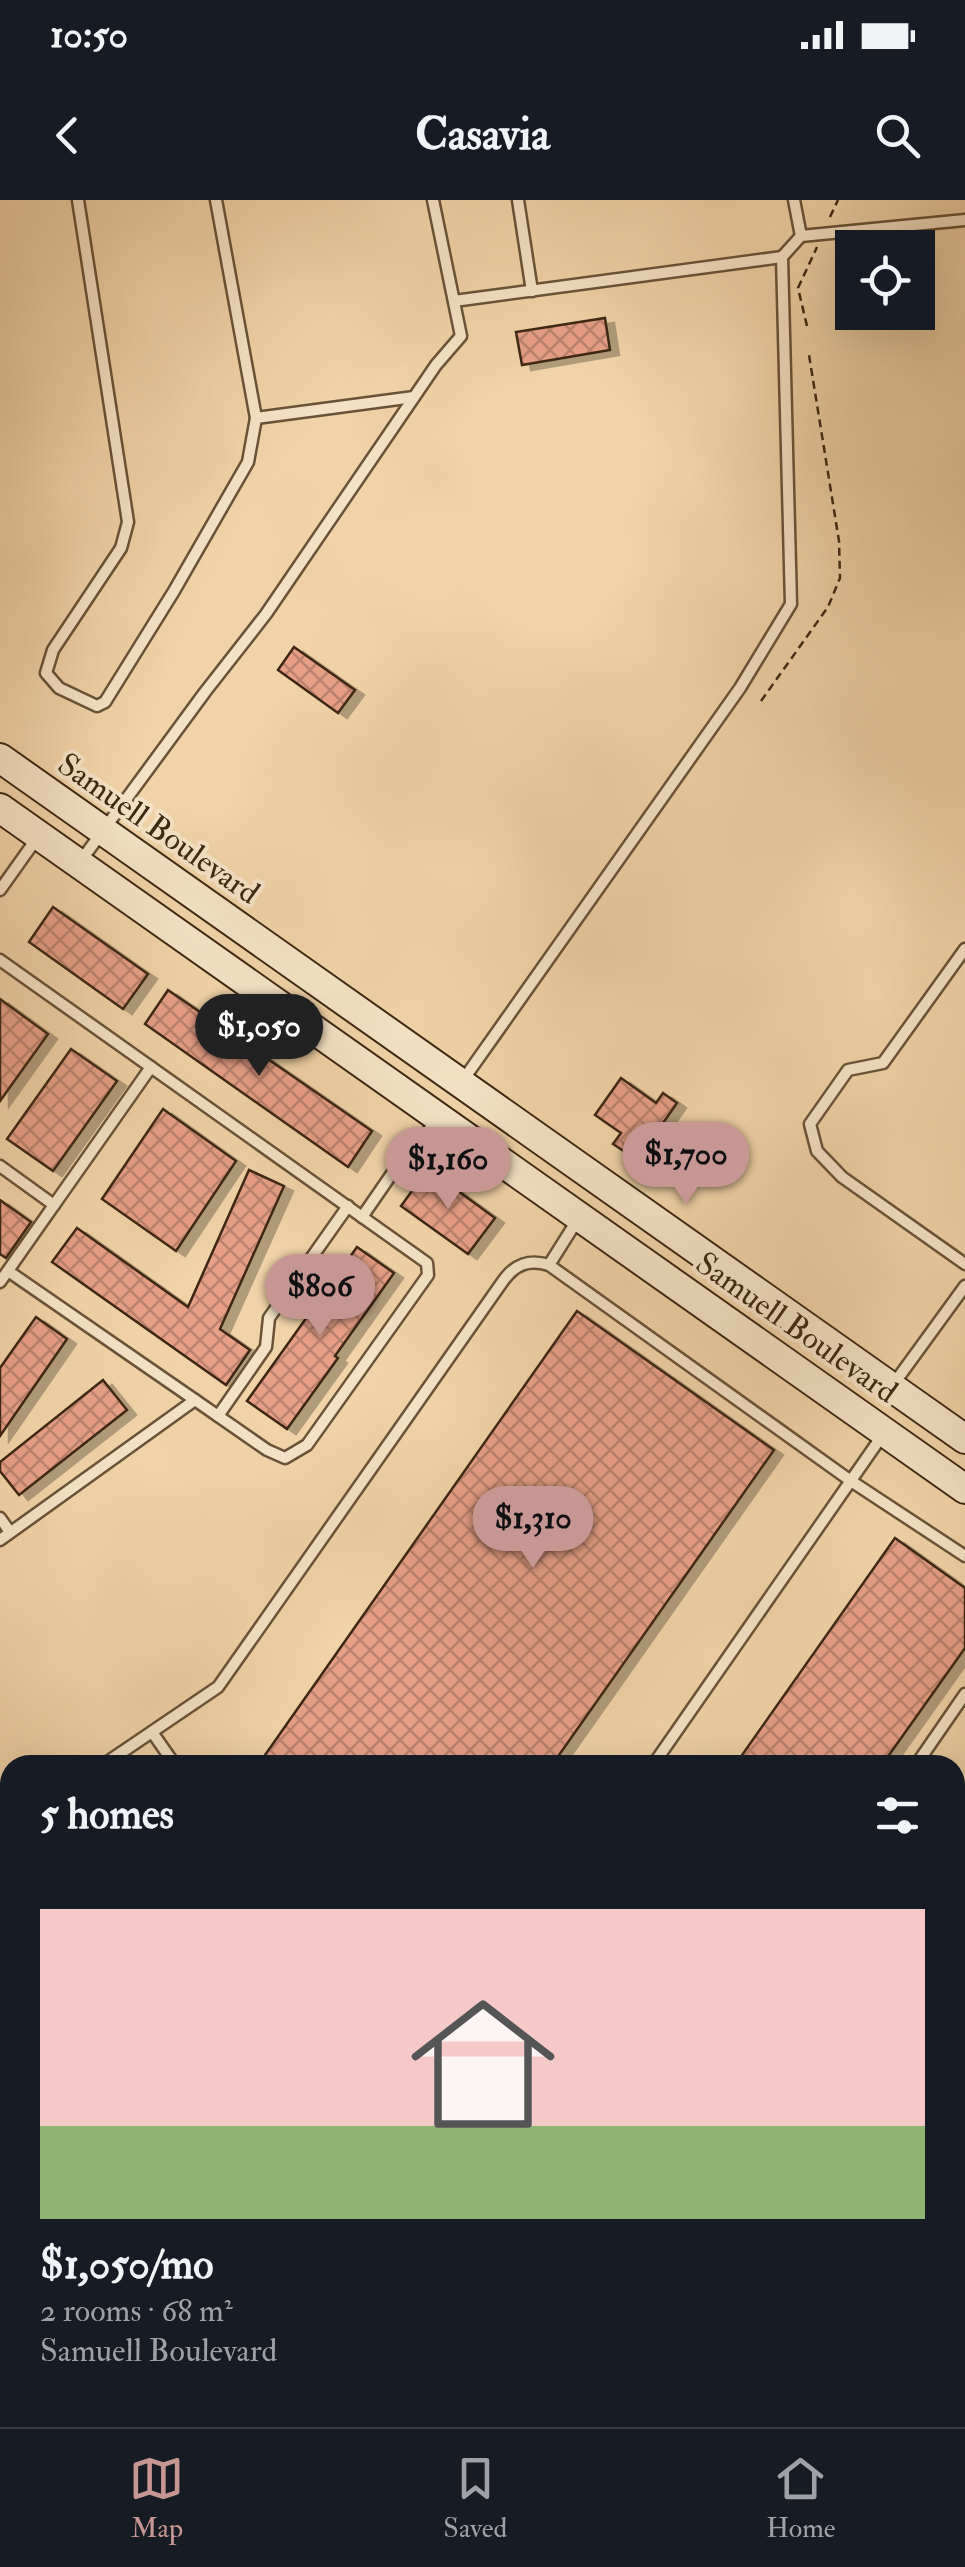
<!DOCTYPE html>
<meta charset="utf-8">
<style>
body{margin:0;font-family:"IM FELL Double Pica",serif;background:#242831;color:#f1f3f6;height:100vh;display:flex;flex-direction:column;font-size:38px;white-space:nowrap}
*{box-sizing:border-box;margin:0}
p{font-size:32px;color:#9ea1a6}
.icon{flex:none;width:55px;height:55px;fill:none;stroke:currentColor;stroke-width:2;stroke-linecap:round;stroke-linejoin:round}
.map{position:relative;flex:1;overflow:hidden}
.panel{position:absolute;left:0px;top:1555px;width:965px;height:672px;display:flex;flex-direction:column;background:#171b24;border-radius:30px 30px 0 0;box-shadow:0 10px 40px #0002}
.panel>*{flex:none}
.tools{position:absolute;left:835px;top:30px;display:grid;gap:20px}
.tools a{display:grid;place-items:center;width:100px;height:100px;border-radius:0px;background:#171b24;box-shadow:0 10px 40px #0002;font-size:50px}
.price{position:absolute;translate:-50% -85px;padding:0 22px;border-radius:35px;background:#c59692;color:#111;font-size:32px;line-height:65px;filter:drop-shadow(0 2px 5px #0008)}
.price::after{content:'';position:absolute;left:50%;top:60px;width:30px;height:22px;margin-left:-15px;background:inherit;clip-path:polygon(0 0,100% 0,50% 100%)}
.price.current{background:#222;color:#fff}
ul{padding:0;list-style:none}
li{display:grid;align-content:center;gap:20px;height:530px;padding:0 40px}
li span{display:grid;place-items:center;height:310px;border-radius:0px;color:#555}
li>.icon{margin-inline-start:auto}
span .icon{width:180px;height:180px;fill:#fffc;stroke-width:1}
li b{font-size:42px}
h2{display:flex;justify-content:space-between;align-items:center;height:120px;padding:0 40px;font-size:42px}
.status{display:flex;justify-content:space-between;align-items:center;height:70px;padding:0 50px;background:#171b24;direction:ltr}
.status svg{height:28px;fill:currentColor}
header{display:flex;justify-content:space-between;align-items:center;height:130px;padding:0 40px;background:#171b24;font-size:45px;font-weight:700}
.tab-bar{display:flex;justify-content:space-around;align-items:center;height:140px;border-top:2px solid #363941;background:#171b24;font-size:28px;color:#9ea1a6}
.tab-bar a{display:grid;justify-items:center;gap:5px}
.tab-bar .current{color:#c59692}
.map>svg:first-child{display:block}
.building{fill:url(#building-cross-hatch);stroke:#3c2812;stroke-width:2.5;filter:url(#shadow)}
.lines{fill:none;stroke-linecap:round;stroke-linejoin:round}
.service-casing{stroke:#695338;stroke-width:15}
.secondary-casing{stroke:#3c2812;stroke-width:32}
.motorway-casing{stroke:#3c2812;stroke-width:40}
.path{stroke:#3c2812;stroke-width:2.5;stroke-dasharray:8 5;stroke-linecap:butt}
.service{stroke:#f5e2c6;stroke-width:10}
.secondary{stroke:#f5e2c6;stroke-width:28}
.motorway{stroke:#f0d3a8;stroke-width:35}
.labels{text-anchor:middle;stroke-width:8;stroke-linejoin:round;paint-order:stroke}
.street-label{font-size:32px;fill:#3c2812;stroke:#f5e2c6}
</style>
<div class="status"><b>10:50</b><svg viewBox="0 0 49 12"><path d="M0 12V9h3v3zM5 12V6h3v6zM10 12V3h3v9zM15 12V0h3v12zM26 1h20v11H26zM47 4h2v5h-2z"/></svg></div>
<header><svg class="icon" aria-label="back" viewBox="0 0 24 24"><path d="M15 5l-7 7 7 7"/></svg>Casavia<svg class="icon" aria-label="search" viewBox="0 0 24 24"><circle cx="10" cy="10" r="6"/><path d="M15 15l6 6"/></svg></header>
<div class="map">
<svg width="965" height="2227" viewBox="0 0 965 2227">
<defs>
<pattern id="building-cross-hatch" width="8" height="8" patternUnits="userSpaceOnUse" patternTransform="scale(2.5)"><rect width="8" height="8" fill="#e79f88"/><path d="M0 0l8 8M0 8l8-8" fill="none" stroke="#bc826e"/></pattern>
<filter id="shadow"><feDropShadow dx="9" dy="5" stdDeviation="0" flood-color="#0004"/></filter>
</defs>
<rect width="100%" height="100%" fill="#f0d3a8"/>
<filter id="stains"><feTurbulence type="fractalNoise" baseFrequency=".002" numOctaves="4"/><feColorMatrix values="0 0 0 0 .2 0 0 0 0 .09 0 0 0 0 .02 0 0 0 .5 -.17"/></filter>
<radialGradient id="worn" r=".72"><stop offset=".6" stop-color="#630" stop-opacity="0"/><stop offset="1" stop-color="#630" stop-opacity=".3"/></radialGradient>
<g class="building">
<polygon points="605,118 610,150 522,165 516,132"/>
<polygon points="294,447 355,490 338,513 278,470"/>
<polygon points="53,707 148,774 123,809 29,742"/>
<polygon points="168,790 372,931 348,967 145,824"/>
<polygon points="0,799 48,834 0,901"/>
<polygon points="71,849 117,881 53,971 7,939"/>
<polygon points="621,878 656,903 663,893 677,903 637,960 613,944 621,933 595,915"/>
<polygon points="163,909 236,961 176,1051 102,999"/>
<polygon points="428,969 495,1018 468,1054 401,1006"/>
<polygon points="249,970 284,986 220,1129 250,1150 226,1185 52,1062 77,1028 188,1107"/>
<polygon points="0,1000 31,1022 6,1058 0,1054"/>
<polygon points="357,1047 394,1073 335,1156 338,1158 287,1229 247,1201"/>
<polygon points="577,1111 774,1250 552,1565 258,1565"/>
<polygon points="36,1117 67,1139 0,1236 0,1168"/>
<polygon points="103,1180 127,1210 19,1295 0,1271 0,1262"/>
<polygon points="895,1338 965,1388 965,1448 882,1565 735,1565"/>
</g>
<g class="lines">
<defs>
<g id="service">
<polyline points="78,0 128,322 121,348 53,450 46,473 59,488 97,506 105,502 174,391 248,262 256,218"/>
<polyline points="216,0 256,218 414,197"/>
<polyline points="518,0 532,91"/>
<polyline points="794,0 801,36"/>
<polyline points="454,101 782,57"/>
<polyline points="80,662 205,492 266,414 436,165 461,136 433,0"/>
<polyline points="0,690 37,638"/>
<polyline points="965,749 883,863 848,870 810,924 817,951 842,977 965,1064"/>
<polyline points="0,760 427,1063 428,1075 307,1245 285,1258 267,1250 195,1200 0,1340"/>
<polyline points="461,883 740,488 791,404 782,57 801,36 965,20"/>
<polyline points="0,966 54,1005 0,1082"/>
<polyline points="54,1005 151,867"/>
<polyline points="362,1017 391,975 438,919"/>
<polyline points="549,1065 578,1019"/>
<polyline points="8,1071 195,1200"/>
<polyline points="893,1185 965,1086"/>
<polyline points="218,1216 266,1147 269,1118 348,1006"/>
<polyline points="0,1318 10,1332"/>
<polyline points="152,1532 175,1565"/>
<path d="M103,1565L218,1487L503,1081C515,1064 529,1059 549,1065L851,1281L965,1356"/>
<polyline points="653,1565 884,1233"/>
<polyline points="916,1565 965,1494"/>
<polyline points="0,1635 10,1628"/>
<polyline points="0,1748 10,1762"/>
<polyline points="955,1944 965,1944"/>
<polyline points="955,2003 965,2004"/>
<polyline points="955,2152 965,2159"/>
<polyline points="955,2216 965,2223"/>
<polyline points="327,2218 333,2225 342,2227"/>
<polyline points="754,2218 768,2227"/>
<polyline points="878,2218 891,2227"/>
<polyline points="360,2227 376,2218"/>
<polyline points="710,2227 711,2218"/>
</g>
<g id="secondary">
<polyline points="0,558 965,1239"/>
<polyline points="0,608 965,1289"/>
<polyline points="955,1676 965,1662"/>
<polyline points="955,1734 965,1720"/>
<polyline points="0,2158 10,2172"/>
<polyline points="41,2218 48,2227"/>
<polyline points="255,2218 261,2227"/>
<polyline points="650,2218 652,2227"/>
<polyline points="435,2227 442,2218"/>
<polyline points="562,2227 568,2218"/>
<polyline points="589,2227 597,2218"/>
</g>
<g id="motorway">
<polyline points="0,1862 10,1871"/>
<polyline points="0,1956 10,1971"/>
<polyline points="0,2044 10,2058"/>
<polyline points="120,2218 126,2227"/>
<polyline points="179,2218 186,2227"/>
</g>
</defs>
<use href="#service" class="service-casing"/>
<use href="#secondary" class="secondary-casing"/>
<use href="#motorway" class="motorway-casing"/>
<g class="path">
<polyline points="830,17 838,0"/>
<polyline points="807,126 798,88 817,47"/>
<polyline points="761,501 828,407 840,378 839,341 809,155"/>
</g>
<use href="#service" class="service"/>
<use href="#secondary" class="secondary"/>
<use href="#motorway" class="motorway"/>
</g>
<g class="labels">
<g class="street-label">
<text transform="translate(159 628) rotate(35)" y="11">Samuell Boulevard</text>
<text transform="translate(797 1127) rotate(35)" y="11">Samuell Boulevard</text>
</g>
</g>
<rect width="100%" height="100%" filter="url(#stains)"/>
<rect width="100%" height="100%" fill="url(#worn)"/>
</svg>
<div class="tools">
<a><svg class="icon" aria-label="locate" viewBox="0 0 24 24"><circle cx="12" cy="12" r="6"/><path d="M12 2v4M12 18v4M2 12h4M18 12h4"/></svg></a>
</div>
<b class="price current" style="left:259px;top:879px">$1,050</b>
<b class="price" style="left:686px;top:1007px">$1,700</b>
<b class="price" style="left:448px;top:1012px">$1,160</b>
<b class="price" style="left:320px;top:1139px">$806</b>
<b class="price" style="left:533px;top:1371px">$1,310</b>
<section class="panel">
<h2>5 homes<svg class="icon" aria-label="filters" viewBox="0 0 24 24"><path d="M4 7h16M4 17h16"/><circle cx="9" cy="7" r="2"/><circle cx="15" cy="17" r="2"/></svg></h2>
<ul>
<li><span style="background:linear-gradient(#f6c9c9 70%,#8fb573 0)"><svg class="icon" aria-label="home" viewBox="0 0 24 24"><path d="M3 11l9-7 9 7M6 9v11h12V9"/></svg></span><div><b>$1,050/mo</b><p>2 rooms · 68 m²</p><p>Samuell Boulevard</p></div></li>
</ul>
</section>
</div>
<nav class="tab-bar">
<a class="current"><svg class="icon" aria-label="map" viewBox="0 0 24 24"><path d="M3 6l6-2 6 2 6-2v14l-6 2-6-2-6 2zM9 4v14M15 6v14"/></svg>Map</a>
<a><svg class="icon" aria-label="saved" viewBox="0 0 24 24"><path d="M7 4h10v16l-5-4-5 4z"/></svg>Saved</a>
<a><svg class="icon" aria-label="home" viewBox="0 0 24 24"><path d="M3 11l9-7 9 7M6 9v11h12V9"/></svg>Home</a>
</nav>
